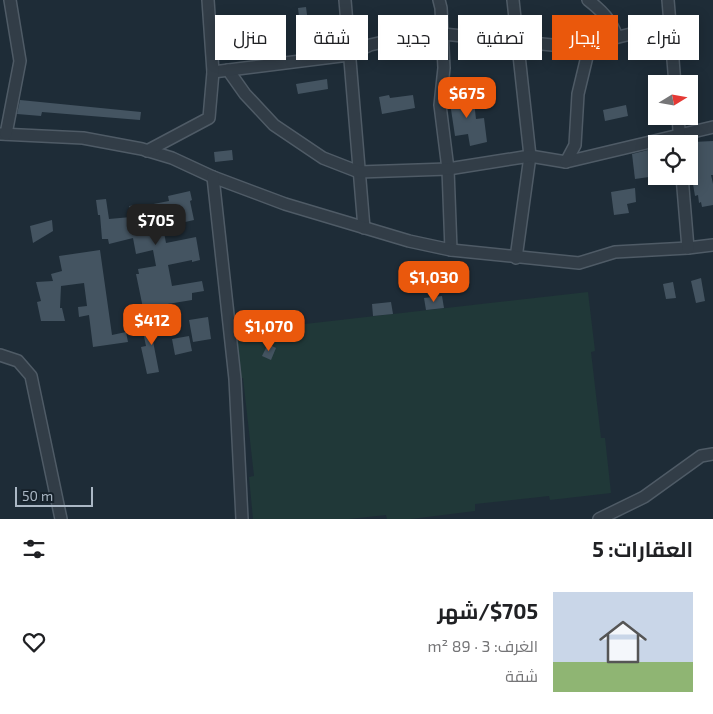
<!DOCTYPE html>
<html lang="ar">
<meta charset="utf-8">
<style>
body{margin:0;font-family:"Exo 2",Cairo,sans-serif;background:#f6f6f6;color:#202124;direction:rtl;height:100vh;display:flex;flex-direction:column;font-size:19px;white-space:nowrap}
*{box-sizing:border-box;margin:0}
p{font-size:16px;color:#757577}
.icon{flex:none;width:28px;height:28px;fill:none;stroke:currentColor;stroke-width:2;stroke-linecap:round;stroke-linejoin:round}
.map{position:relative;height:519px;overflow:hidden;direction:ltr}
.side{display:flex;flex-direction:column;background:#fff;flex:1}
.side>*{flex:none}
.hud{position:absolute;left:15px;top:15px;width:684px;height:45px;direction:rtl;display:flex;gap:10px}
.needle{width:32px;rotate:79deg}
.fabs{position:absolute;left:648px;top:75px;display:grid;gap:10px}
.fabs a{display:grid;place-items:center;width:50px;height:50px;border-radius:0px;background:#fff;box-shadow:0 2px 12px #0003;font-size:25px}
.scale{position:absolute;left:15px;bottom:12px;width:78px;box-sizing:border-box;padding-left:5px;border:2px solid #abb8c5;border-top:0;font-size:14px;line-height:18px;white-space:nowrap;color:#abb8c5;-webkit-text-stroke:4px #17222b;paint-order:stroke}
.price{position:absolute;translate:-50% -42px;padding:0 11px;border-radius:10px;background:#ea580c;color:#fff;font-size:16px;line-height:32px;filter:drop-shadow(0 1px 2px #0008)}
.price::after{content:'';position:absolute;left:50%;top:30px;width:15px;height:11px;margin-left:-8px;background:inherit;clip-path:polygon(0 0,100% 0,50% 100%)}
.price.current{background:#222;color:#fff}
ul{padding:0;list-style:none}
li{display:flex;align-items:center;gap:15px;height:125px;padding:0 20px}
li span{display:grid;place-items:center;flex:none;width:140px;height:100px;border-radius:0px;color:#555}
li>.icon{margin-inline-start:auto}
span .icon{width:60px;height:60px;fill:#fffc;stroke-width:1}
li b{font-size:21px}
h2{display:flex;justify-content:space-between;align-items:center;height:60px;padding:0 20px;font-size:21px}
.pill{padding:0 18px;border-radius:0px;background:#fff;box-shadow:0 2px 12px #0003;font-size:18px;line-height:45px}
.pill.current{background:#ea580c;color:#fff}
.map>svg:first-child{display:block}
.green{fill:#203838}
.building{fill:#445461}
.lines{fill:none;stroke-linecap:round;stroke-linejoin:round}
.minor-casing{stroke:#4f5b66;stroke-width:14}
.minor{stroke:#323d47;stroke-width:11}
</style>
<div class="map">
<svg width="713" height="519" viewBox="0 0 713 519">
<rect width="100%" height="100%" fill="#1e2c37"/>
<polygon class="green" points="588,292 595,351 591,352 601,438 605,438 611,493 550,500 549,496 475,504 475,511 411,519 387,519 386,515 349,519 253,519 249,477 254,476 243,378 239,378 234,332"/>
<g class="building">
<polygon points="306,7 310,38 302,40 302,34 298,34 297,26 300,25 298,8"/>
<polygon points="263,24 266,45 256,46 253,25"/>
<polygon points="327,79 328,89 298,94 296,84"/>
<polygon points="473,93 476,119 484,118 487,142 470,146 468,134 455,136 449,96"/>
<polygon points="389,95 390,98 413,95 415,108 382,114 379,97"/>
<polygon points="20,100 141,112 140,120 42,112 41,116 17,114"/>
<polygon points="626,105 628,116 605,121 603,110"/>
<polygon points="713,141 713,175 711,175 713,184 713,205 702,207 701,202 699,203 698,195 695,196 693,184 695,183 693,142"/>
<polygon points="656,148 656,176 635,179 632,154"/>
<polygon points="232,150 233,160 215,162 214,152"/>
<polygon points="635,188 636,202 627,204 629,213 614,215 611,192"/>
<polygon points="190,191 192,200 190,201 194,220 163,227 166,243 196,237 200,260 192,262 192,260 168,265 172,286 202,281 204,291 192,293 192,300 143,308 136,274 139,274 138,269 156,266 153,250 136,254 133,238 109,244 108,239 102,239 100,215 98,215 96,200 106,199 109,219 131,217 129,206 142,204 143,206 169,201 168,196"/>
<polygon points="52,220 53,231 33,243 30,226"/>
<polygon points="100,250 112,335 126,332 128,342 93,347 89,315 79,317 78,307 87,306 84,283 61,286 60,308 62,308 65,321 41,321 37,302 41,301 36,282 53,281 51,274 62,271 59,256"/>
<polygon points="701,278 705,301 696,303 691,281"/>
<polygon points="673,282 676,298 666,299 663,284"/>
<polygon points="442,296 444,308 426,310 424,298"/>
<polygon points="391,302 393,314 373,316 372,304"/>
<polygon points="208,317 211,339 193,342 189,320"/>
<polygon points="168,322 170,332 152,336 159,372 147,374 141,347 146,346 142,327"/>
<polygon points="189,336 192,351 175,355 172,339"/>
<polygon points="268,344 276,348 271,360 262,356"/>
</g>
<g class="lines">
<defs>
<g id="minor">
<polyline points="345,0 364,228"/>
<polyline points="439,0 441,8 444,68 440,105 448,169 451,250"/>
<polyline points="513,0 530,156 516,258"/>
<polyline points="668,0 675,84"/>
<polyline points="228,70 245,94 274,125 323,158 359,172 448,169 530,156 566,162 713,127"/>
<polyline points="213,72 349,55 370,45 414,35 443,34 552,45 590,44 643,31 671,21"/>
<polyline points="678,116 680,144"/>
<polyline points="0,134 83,138 142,149 172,158 213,177 285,204 409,241 451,250 579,263 615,252 688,248 713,245"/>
<polyline points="6,134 20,61 10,0"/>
<polyline points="147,151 209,118 213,72 208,0"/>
<path d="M566,162L575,145L578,94L590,44L617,37C611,20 602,11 588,0"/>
<polyline points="682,176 688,248"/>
<polyline points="213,177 235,379 242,519"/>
<polyline points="0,355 18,361 31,376 61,519"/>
<polyline points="599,519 644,497 701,456 713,454"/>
</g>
</defs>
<use href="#minor" class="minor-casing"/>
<use href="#minor" class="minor"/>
</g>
</svg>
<div class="fabs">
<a><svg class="needle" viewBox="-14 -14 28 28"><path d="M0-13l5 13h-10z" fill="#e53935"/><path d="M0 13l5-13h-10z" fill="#757577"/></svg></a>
<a><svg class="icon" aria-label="locate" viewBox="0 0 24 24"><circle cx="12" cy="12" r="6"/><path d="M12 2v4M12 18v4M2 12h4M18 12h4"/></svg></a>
</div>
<div class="scale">50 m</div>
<b class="price" style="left:467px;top:119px">$675</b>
<b class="price current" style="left:156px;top:246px">$705</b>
<b class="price" style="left:434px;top:303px">$1,030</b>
<b class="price" style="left:152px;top:346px">$412</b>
<b class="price" style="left:269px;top:352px">$1,070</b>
<div class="hud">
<a class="pill">شراء</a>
<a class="pill current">إيجار</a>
<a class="pill">تصفية</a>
<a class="pill">جديد</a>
<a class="pill">شقة</a>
<a class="pill">منزل</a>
</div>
</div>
<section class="side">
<h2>العقارات: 5<svg class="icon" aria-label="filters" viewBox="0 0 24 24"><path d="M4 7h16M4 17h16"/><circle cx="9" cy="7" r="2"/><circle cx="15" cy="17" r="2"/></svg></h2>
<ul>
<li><span style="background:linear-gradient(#c9d6e8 70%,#8fb573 0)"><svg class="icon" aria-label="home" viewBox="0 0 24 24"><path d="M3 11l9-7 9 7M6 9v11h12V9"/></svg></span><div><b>$705/شهر</b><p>الغرف: 3 · 89 m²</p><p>شقة</p></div><svg class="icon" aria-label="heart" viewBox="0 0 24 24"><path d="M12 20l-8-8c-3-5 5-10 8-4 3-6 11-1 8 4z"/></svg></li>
</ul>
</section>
